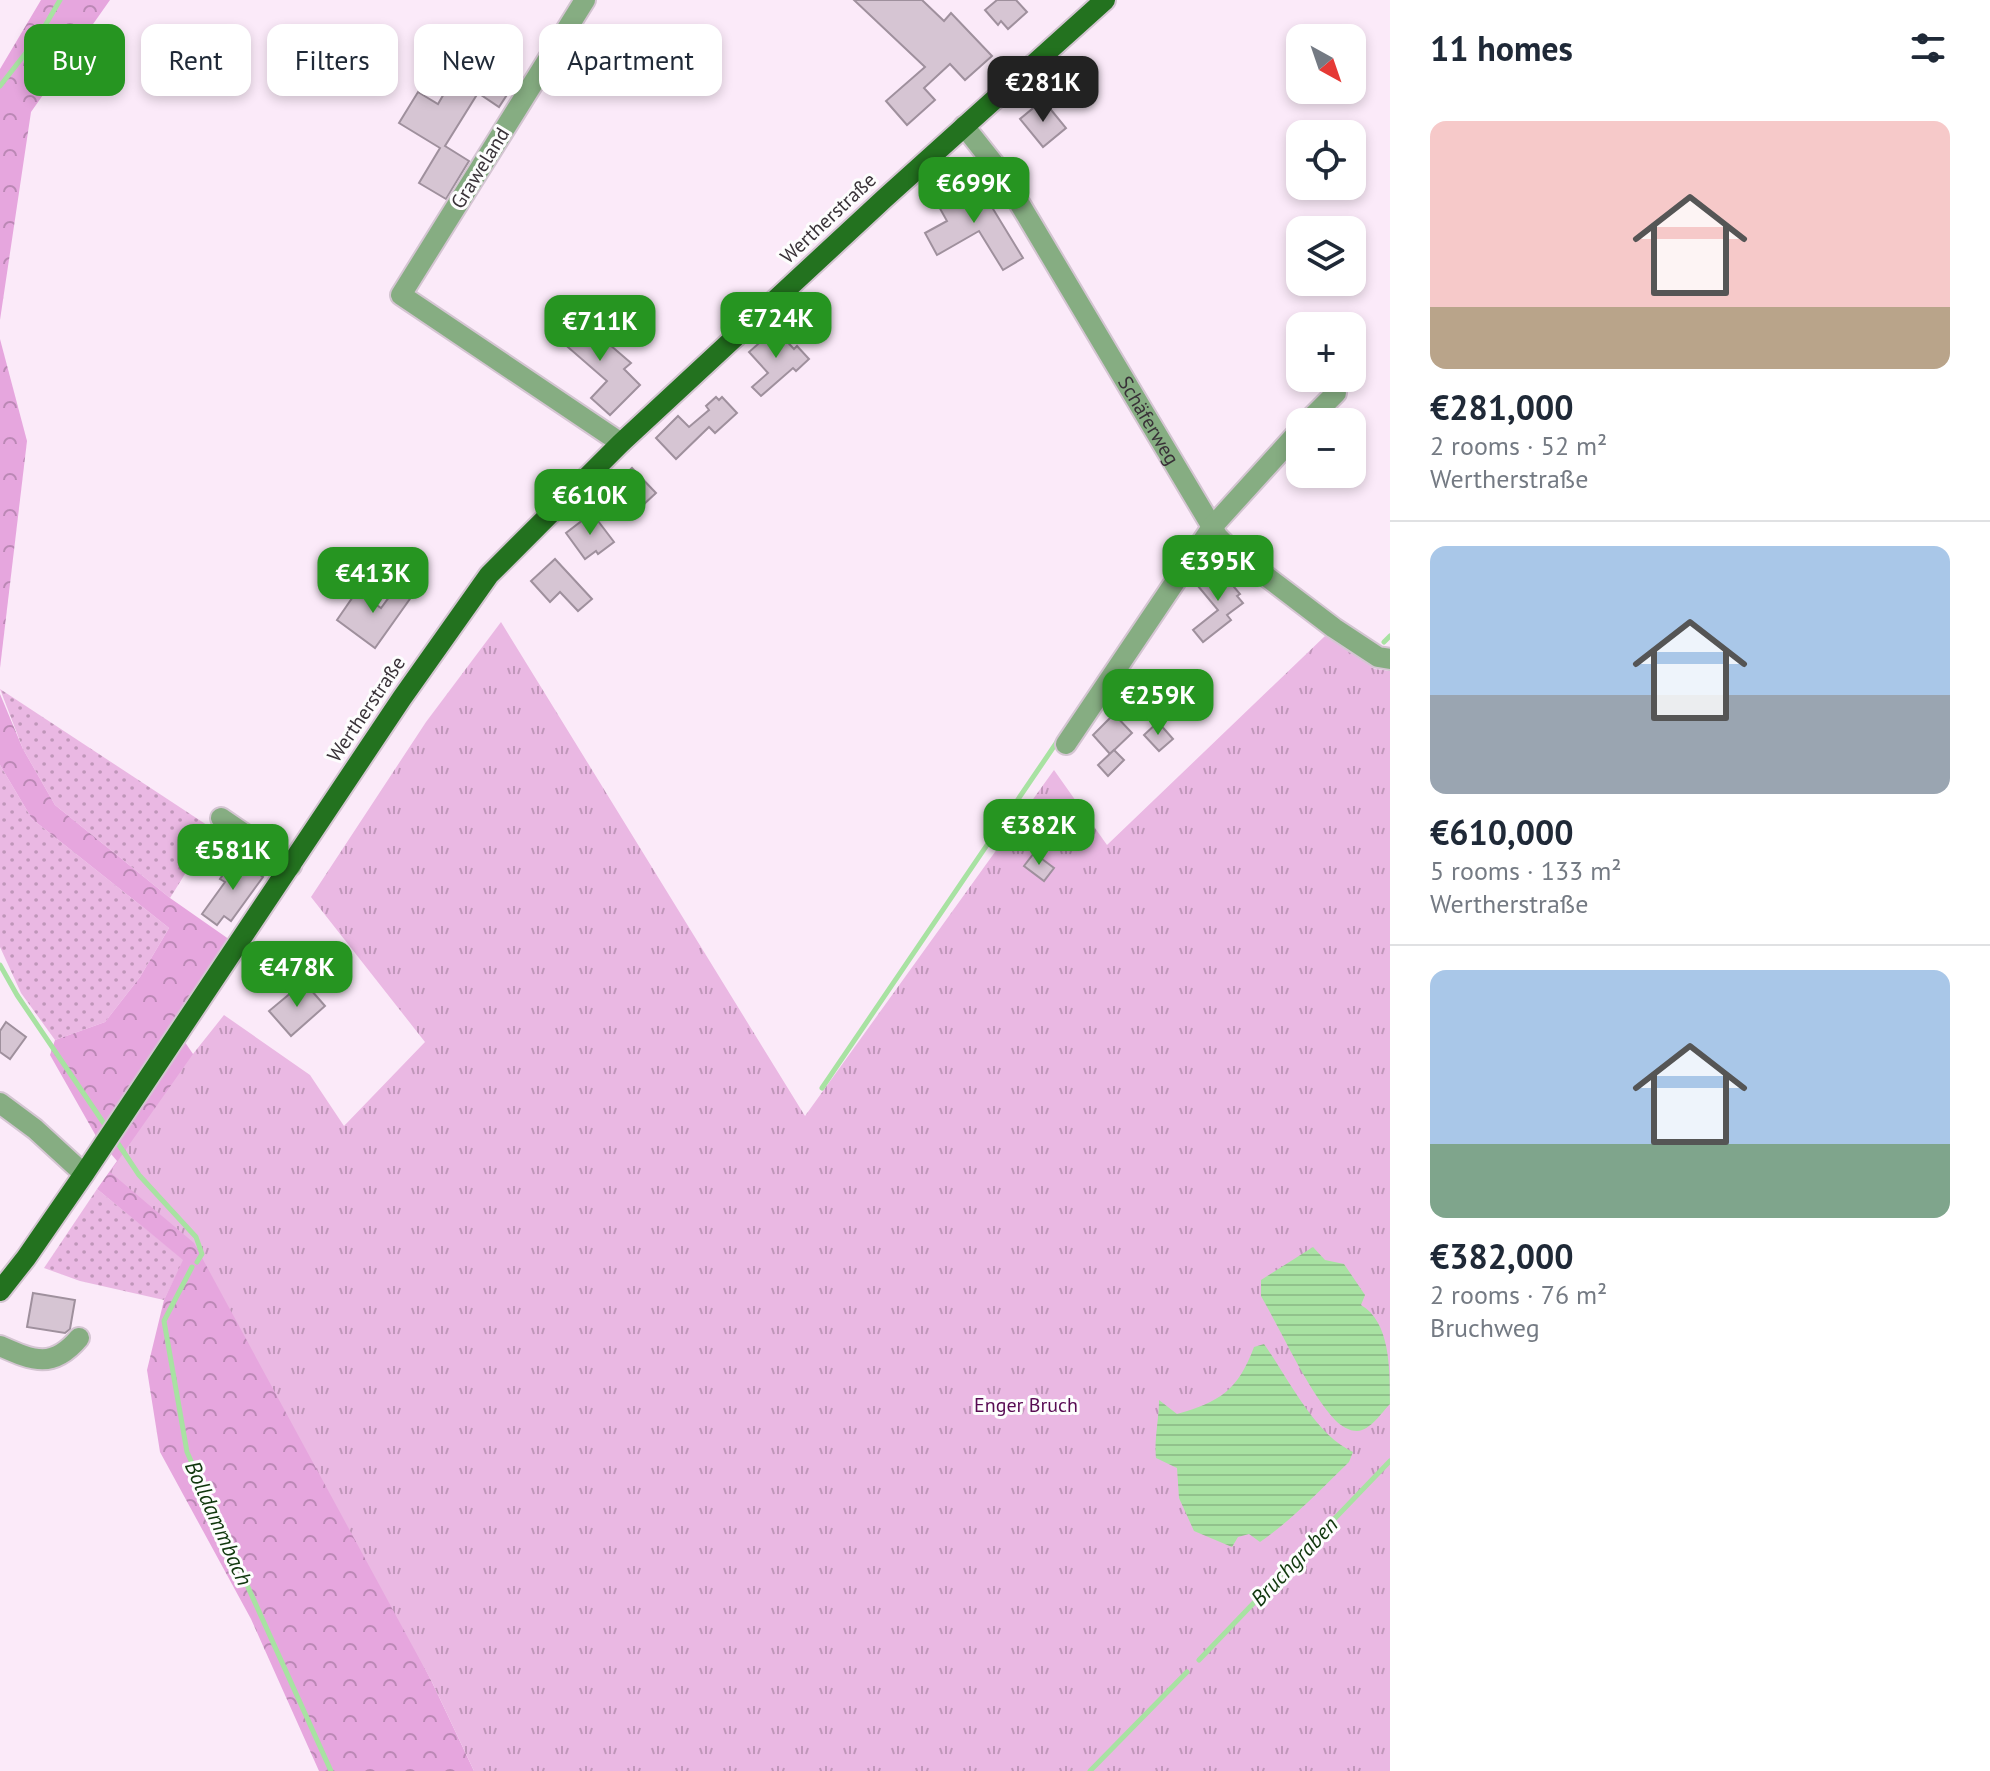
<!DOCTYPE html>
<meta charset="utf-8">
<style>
body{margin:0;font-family:"PT Sans",sans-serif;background:#f6f6f7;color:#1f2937;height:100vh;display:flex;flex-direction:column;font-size:30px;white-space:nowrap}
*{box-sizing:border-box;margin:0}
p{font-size:26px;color:#747a83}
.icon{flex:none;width:44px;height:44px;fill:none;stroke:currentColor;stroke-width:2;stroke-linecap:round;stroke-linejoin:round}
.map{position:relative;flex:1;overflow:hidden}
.sheet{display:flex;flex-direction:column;background:#fff;width:600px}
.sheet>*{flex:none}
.hud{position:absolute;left:24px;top:24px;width:760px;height:72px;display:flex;gap:16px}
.needle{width:52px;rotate:140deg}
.buttons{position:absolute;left:1286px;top:24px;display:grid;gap:16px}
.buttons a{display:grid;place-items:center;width:80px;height:80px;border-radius:16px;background:#fff;box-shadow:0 4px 12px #0003;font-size:40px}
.price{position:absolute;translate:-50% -68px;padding:0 18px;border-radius:16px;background:#269521;color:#fff;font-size:26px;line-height:52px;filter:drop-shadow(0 2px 4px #0008)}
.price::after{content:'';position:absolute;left:50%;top:48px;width:24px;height:18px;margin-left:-12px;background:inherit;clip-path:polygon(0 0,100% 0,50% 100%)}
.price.current{background:#222;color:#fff}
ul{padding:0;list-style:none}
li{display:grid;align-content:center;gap:16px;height:424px;padding:0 40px}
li+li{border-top:2px solid #e0e1e3}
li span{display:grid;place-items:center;height:248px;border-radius:16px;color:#555}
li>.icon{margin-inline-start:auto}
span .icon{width:144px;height:144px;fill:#fffc;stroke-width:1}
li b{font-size:34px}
h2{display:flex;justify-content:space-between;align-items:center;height:96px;padding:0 40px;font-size:34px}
.chip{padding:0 28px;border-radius:16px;background:#fff;box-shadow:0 4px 12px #0003;font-size:28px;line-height:72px}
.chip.current{background:#269521;color:#fff}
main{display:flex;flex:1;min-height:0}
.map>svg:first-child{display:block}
.grass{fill:url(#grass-dots)}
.forest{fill:url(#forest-crowns)}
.park{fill:url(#park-tufts)}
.water{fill:url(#water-rules)}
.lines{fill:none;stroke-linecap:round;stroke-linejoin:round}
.stream{stroke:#a8e2a2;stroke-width:5}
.building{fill:#d6c5d3;stroke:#9f909d;stroke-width:2}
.minor-casing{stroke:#d4c5d2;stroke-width:24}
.major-casing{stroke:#d4c5d2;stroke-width:24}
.minor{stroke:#86ad82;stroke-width:20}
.major{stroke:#23721f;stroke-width:20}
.labels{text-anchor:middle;stroke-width:6;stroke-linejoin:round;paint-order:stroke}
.street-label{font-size:20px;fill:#393238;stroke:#fdfdfd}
.park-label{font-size:20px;fill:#580b53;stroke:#fdfdfd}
.water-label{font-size:22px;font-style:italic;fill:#10370d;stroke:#fdfdfd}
</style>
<main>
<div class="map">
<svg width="1390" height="1771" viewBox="0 0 1390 1771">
<defs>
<pattern id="grass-dots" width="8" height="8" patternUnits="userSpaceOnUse" patternTransform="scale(2)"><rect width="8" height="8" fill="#eab8e3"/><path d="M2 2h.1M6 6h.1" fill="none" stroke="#bf96b9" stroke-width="1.8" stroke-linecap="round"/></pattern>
<pattern id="forest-crowns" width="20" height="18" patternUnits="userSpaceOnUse" patternTransform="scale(2)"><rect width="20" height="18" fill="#e6a6de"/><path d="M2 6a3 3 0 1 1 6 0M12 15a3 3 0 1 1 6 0" fill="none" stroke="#bb88b5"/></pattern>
<pattern id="park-tufts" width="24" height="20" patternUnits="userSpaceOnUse" patternTransform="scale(2)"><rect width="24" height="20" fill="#eab8e3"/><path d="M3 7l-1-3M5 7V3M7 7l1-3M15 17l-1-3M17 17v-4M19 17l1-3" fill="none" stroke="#bf96b9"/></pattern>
<pattern id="water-rules" width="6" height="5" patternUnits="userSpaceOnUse" patternTransform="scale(2)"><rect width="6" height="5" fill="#a8e2a2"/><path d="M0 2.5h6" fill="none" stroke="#91c28c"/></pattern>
</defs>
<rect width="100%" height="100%" fill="#fbeaf9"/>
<g class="grass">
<polygon points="0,689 213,829 170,898 55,805 23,749"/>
<polygon points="0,765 32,819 169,928 140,977 105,1022 55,1040 21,993 0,947"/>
<polygon points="97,1189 184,1260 164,1300 80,1281 44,1268"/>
</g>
<g class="forest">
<polygon points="41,0 110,0 31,112 0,320 0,69"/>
<polygon points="0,339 27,441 0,668"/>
<polygon points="0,694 23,749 55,805 170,898 233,942 174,1026 193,1054 213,1254 432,1682 474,1771 319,1771 251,1619 160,1452 147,1370 164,1300 183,1260 97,1189 117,1161 96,1136 50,1055 55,1040 105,1022 140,977 169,928 32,819 0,765"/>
</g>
<polygon class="park" points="501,622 805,1116 1054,770 1107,845 1325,636 1375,669 1390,671 1390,1771 474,1771 432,1682 194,1243 110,1172 193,1054 224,1015 310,1075 344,1126 425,1042 311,897 426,722"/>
<g class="water">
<path d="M1313,1247L1325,1260L1344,1264L1365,1295L1361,1305C1390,1322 1390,1367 1390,1404C1381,1413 1371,1430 1357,1431C1349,1431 1341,1426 1335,1420C1307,1389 1283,1334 1261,1296V1280Z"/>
<path d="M1264,1344C1288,1378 1315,1435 1353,1452L1349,1462C1322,1488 1291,1521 1260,1542L1249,1534L1238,1537L1232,1547L1194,1531L1179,1498L1177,1468L1156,1458C1154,1438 1159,1420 1159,1400L1177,1414C1220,1402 1238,1390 1254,1347Z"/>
</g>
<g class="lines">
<g class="stream">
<polyline points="0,86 39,36 60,0"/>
<polyline points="1384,642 1390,636"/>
<polyline points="0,965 17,995 107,1128"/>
<polyline points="822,1088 1059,739"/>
<polyline points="115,1139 139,1175 196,1237 202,1254 197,1262"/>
<polyline points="192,1267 164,1321 187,1452 331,1771"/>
<polyline points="1199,1660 1390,1461"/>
<polyline points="1090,1771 1187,1672"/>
</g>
</g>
<g class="building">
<polygon points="854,0 922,0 944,21 951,13 992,56 965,80 950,64 924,88 935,100 907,125 886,101 925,67"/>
<polygon points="997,0 1016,0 1027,12 1008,29 1001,21 998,25 985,10"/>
<polygon points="463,47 516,81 499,107 478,93 445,146 469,161 446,199 419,183 440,148 399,123 418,92 438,104 453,78 446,73"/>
<polygon points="1043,100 1066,128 1043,147 1020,119"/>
<polygon points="982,180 994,202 990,204 1023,258 1003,270 979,231 937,255 925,233 947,221 938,205"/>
<polygon points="574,314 631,363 624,369 640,385 610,415 591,398 607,381 554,335"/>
<polygon points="775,329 794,349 797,346 809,359 796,371 793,368 761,396 752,387 768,373 749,352"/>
<polygon points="716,397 719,400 722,397 737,413 715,433 709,427 676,459 656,438 678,416 689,427 709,410 706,406"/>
<polygon points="632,468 656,493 643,505 636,498 624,509 607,491"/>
<polygon points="592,513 614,542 598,554 596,551 585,559 566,533"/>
<polygon points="352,550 368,562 357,578 340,566"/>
<polygon points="555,559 592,599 578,611 560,592 550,602 531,581"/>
<polygon points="1218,568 1240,594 1237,596 1243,603 1227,615 1231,620 1203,642 1193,630 1218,610 1198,586"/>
<polygon points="398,585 412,596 375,648 337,620 357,591 381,608"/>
<polygon points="1114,714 1132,733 1110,754 1093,735"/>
<polygon points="1158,722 1173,739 1159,751 1144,735"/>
<polygon points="1114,750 1124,760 1108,776 1098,765"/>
<polygon points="1034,853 1054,868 1044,881 1024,866"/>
<polygon points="235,857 263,877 231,921 224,916 217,925 202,914 225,882 220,879"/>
<polygon points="304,982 325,1006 291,1036 269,1011"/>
<polygon points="6,1022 26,1037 10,1059 0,1052 0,1031"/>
<polygon points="33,1293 75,1300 70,1329 65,1333 27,1327"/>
</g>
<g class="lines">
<defs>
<g id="minor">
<polyline points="585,0 401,295 621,443"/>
<path id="s1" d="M964,126L1002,174L1027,216L1218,537L1229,548L1334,628L1378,657L1390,659"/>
<polyline points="1307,422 1336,393"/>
<polyline points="1066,744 1212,527 1300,430"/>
<polyline points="221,818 291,866"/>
<polyline points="0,1103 35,1129 84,1174"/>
<path d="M0,1346C34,1361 53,1369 79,1338"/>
</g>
<polyline id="major" points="0,1291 26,1258 84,1174 402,698 489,575 621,443 885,198 1105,0"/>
</defs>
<use href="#minor" class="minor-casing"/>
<use href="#major" class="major-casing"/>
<use href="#minor" class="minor"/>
<use href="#major" class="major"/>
</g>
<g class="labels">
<g class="street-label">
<text transform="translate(480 168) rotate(-58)" y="7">Graweland</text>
<text transform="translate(828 218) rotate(-43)" y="7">Wertherstraße</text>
<text dy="7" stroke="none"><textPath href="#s1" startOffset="348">Schäferweg</textPath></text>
<text transform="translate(366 709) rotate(-56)" y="7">Wertherstraße</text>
</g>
<g class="park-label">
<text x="1026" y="1412">Enger Bruch</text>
</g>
<g class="water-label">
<text transform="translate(219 1523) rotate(66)" y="8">Bolldammbach</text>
<text transform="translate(1294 1561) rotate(-46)" y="8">Bruchgraben</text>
</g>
</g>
</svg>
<div class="buttons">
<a><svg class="needle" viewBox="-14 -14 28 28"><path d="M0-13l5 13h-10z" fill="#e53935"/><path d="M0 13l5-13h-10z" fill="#747a83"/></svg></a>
<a><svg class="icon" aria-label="locate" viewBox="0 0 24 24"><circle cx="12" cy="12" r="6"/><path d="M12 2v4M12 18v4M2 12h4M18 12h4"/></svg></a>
<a><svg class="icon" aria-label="layers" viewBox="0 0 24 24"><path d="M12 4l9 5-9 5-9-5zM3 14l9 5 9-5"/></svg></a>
<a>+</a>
<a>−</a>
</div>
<b class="price current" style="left:1043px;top:124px">€281K</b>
<b class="price" style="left:974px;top:225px">€699K</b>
<b class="price" style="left:776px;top:360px">€724K</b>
<b class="price" style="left:600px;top:363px">€711K</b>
<b class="price" style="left:590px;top:537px">€610K</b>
<b class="price" style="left:1218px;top:603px">€395K</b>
<b class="price" style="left:373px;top:615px">€413K</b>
<b class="price" style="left:1158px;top:737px">€259K</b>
<b class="price" style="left:1039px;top:867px">€382K</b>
<b class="price" style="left:233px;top:892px">€581K</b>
<b class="price" style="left:297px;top:1009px">€478K</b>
<div class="hud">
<a class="chip current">Buy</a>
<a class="chip">Rent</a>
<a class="chip">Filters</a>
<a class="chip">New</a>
<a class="chip">Apartment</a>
</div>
</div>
<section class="sheet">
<h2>11 homes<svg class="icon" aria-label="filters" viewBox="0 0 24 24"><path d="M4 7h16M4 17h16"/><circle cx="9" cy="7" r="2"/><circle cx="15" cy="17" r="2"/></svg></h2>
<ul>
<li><span style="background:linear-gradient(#f6c9c9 75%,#b9a48a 0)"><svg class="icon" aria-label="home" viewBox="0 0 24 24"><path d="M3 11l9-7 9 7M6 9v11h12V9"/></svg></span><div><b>€281,000</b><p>2 rooms · 52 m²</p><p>Wertherstraße</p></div></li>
<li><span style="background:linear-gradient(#a9c7e8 60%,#9aa5b1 0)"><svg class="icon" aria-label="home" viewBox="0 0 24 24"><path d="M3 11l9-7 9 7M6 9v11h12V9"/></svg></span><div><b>€610,000</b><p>5 rooms · 133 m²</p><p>Wertherstraße</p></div></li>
<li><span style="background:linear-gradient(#a9c7e8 70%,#7fa58c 0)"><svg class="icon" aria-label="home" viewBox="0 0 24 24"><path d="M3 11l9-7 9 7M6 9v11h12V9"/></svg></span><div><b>€382,000</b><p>2 rooms · 76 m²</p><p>Bruchweg</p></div></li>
</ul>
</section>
</main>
